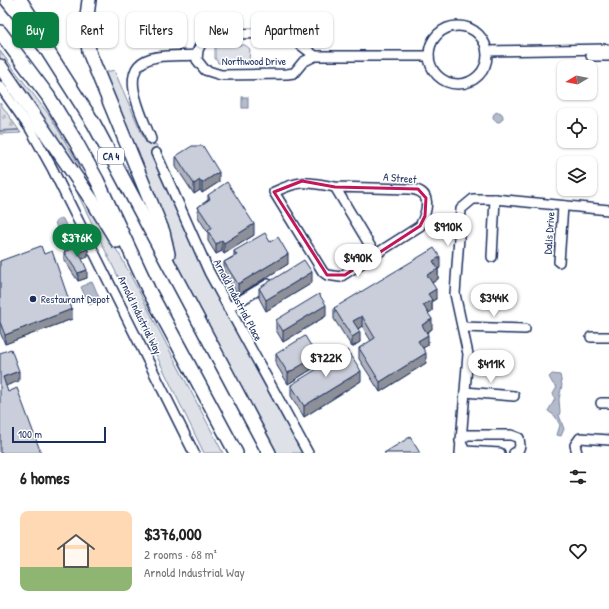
<!DOCTYPE html>
<meta charset="utf-8">
<style>
body{margin:0;font-family:"Patrick Hand",sans-serif;background:#f2f2f2;color:#222;height:100vh;display:flex;flex-direction:column;font-size:15px;white-space:nowrap}
*{box-sizing:border-box;margin:0}
p{font-size:13px;color:#767676}
.icon{flex:none;width:22px;height:22px;fill:none;stroke:currentColor;stroke-width:2;stroke-linecap:round;stroke-linejoin:round}
.map{position:relative;height:453px;overflow:hidden}
.drawer{display:flex;flex-direction:column;background:#fff;flex:1}
.drawer>*{flex:none}
.guide{position:absolute;left:12px;top:12px;width:400px;height:36px;display:flex;gap:8px}
.needle{width:26px;rotate:260deg}
.tools{position:absolute;left:557px;top:60px;display:grid;gap:8px}
.tools a{display:grid;place-items:center;width:40px;height:40px;border-radius:8px;background:#fff;box-shadow:0 1px 3px #0004;font-size:20px}
.scale{position:absolute;left:12px;bottom:10px;width:94px;box-sizing:border-box;padding-left:4px;border:2px solid #1b2f5e;border-top:0;font-size:11px;line-height:14px;white-space:nowrap;color:#1b2f5e;-webkit-text-stroke:3px #fff;paint-order:stroke}
.price{position:absolute;translate:-50% -34px;padding:0 9px;border-radius:14px;background:#fff;color:#222;font-size:13px;line-height:26px;filter:drop-shadow(0 1px 2px #0008)}
.price::after{content:'';position:absolute;left:50%;top:24px;width:12px;height:9px;margin-left:-6px;background:inherit;clip-path:polygon(0 0,100% 0,50% 100%)}
.price.selected{background:#0b8043;color:#fff}
ul{padding:0;list-style:none}
li{display:flex;align-items:center;gap:12px;height:100px;padding:0 20px}
li span{display:grid;place-items:center;flex:none;width:112px;height:80px;border-radius:8px;color:#555}
li>.icon{margin-inline-start:auto}
span .icon{width:48px;height:48px;fill:#fffc;stroke-width:1}
li b{font-size:17px}
h2{display:flex;justify-content:space-between;align-items:center;height:48px;padding:0 20px;font-size:17px}
.tag{padding:0 14px;border-radius:8px;background:#fff;box-shadow:0 1px 3px #0004;font-size:14px;line-height:36px}
.tag.selected{background:#0b8043;color:#fff}
.map>svg:first-child{display:block}
.grass{fill:#dee1e7;stroke:#7c88a2}
.cemetery{fill:url(#cemetery-stones);stroke:#7c88a2}
.water{fill:#b5bbca;stroke:#77839f}
.lines{fill:none;stroke-linecap:round;stroke-linejoin:round}
.stream{stroke:#77839f;stroke-width:2}
.minor-casing{stroke:#1b2f5e;stroke-width:12}
.highway-casing{stroke:#1b2f5e;stroke-width:16}
.minor{stroke:#fff;stroke-width:9}
.highway{stroke:#fff;stroke-width:13}
.wall{fill:#aeb1bb;stroke:#1b2f5e}
.shaded-wall{fill:#8d9099;stroke:#1b2f5e}
.building{fill:#caceda;stroke:#1b2f5e}
.marked{fill:none;stroke:#c2185b;stroke-width:3;stroke-linejoin:round}
.poi-dot{fill:#1b2f5e;stroke:#fff;stroke-width:1.5}
.labels{text-anchor:middle;stroke-width:3;stroke-linejoin:round;paint-order:stroke}
.shield{fill:#fff;stroke:#5f6d8e;stroke-width:1}
.shield-label{font-size:10px;font-weight:bold;fill:#1b2f5e}
.street-label{font-size:11px;fill:#1b2f5e;stroke:#fff}
.poi-label{font-size:11px;fill:#1b2f5e;stroke:#fff;text-anchor:start}
</style>
<div class="map">
<svg width="609" height="453" viewBox="0 0 609 453">
<defs>
<pattern id="cemetery-stones" width="16" height="16" patternUnits="userSpaceOnUse"><rect width="16" height="16" fill="#dee1e7"/><path d="M2 7V4a2 2 0 0 1 4 0v3zM10 15v-3a2 2 0 0 1 4 0v3z" fill="#bec1c9"/></pattern>
</defs>
<rect width="100%" height="100%" fill="#fff"/>
<filter id="ink" filterUnits="userSpaceOnUse"><feTurbulence type="fractalNoise" baseFrequency=".025" numOctaves="2"/><feDisplacementMap in="SourceGraphic" scale="8" xChannelSelector="R" yChannelSelector="G"/><feConvolveMatrix kernelMatrix="1 2 1 2 8 2 1 2 1" color-interpolation-filters="sRGB"/></filter>
<g filter="url(#ink)">
<g class="grass">
<polygon points="221,45 245,45 250,49 249,60 246,63 218,63 215,58 215,48"/>
<polygon points="0,51 50,116 80,167 75,169 0,72"/>
<polygon points="114,70 146,143 157,145 156,153 182,214 308,453 267,453 171,269 97,75"/>
<polygon points="67,172 121,257 223,453 204,453"/>
</g>
<polygon class="cemetery" points="0,103 21,133 0,134"/>
<g class="water">
<rect x="242" y="97" width="6" height="11"/>
<circle cx="498" cy="117" r="5"/>
<polygon points="61,218 63,219 77,248 65,252 55,222"/>
<polygon points="91,282 93,283 100,300 89,305 81,287"/>
<polygon points="552,374 560,375 562,385 559,399 560,412 559,415 564,429 561,436 557,435 560,425 555,416 548,411 555,399 553,394 557,387 553,384 549,377"/>
</g>
<g class="lines">
<polyline class="stream" points="0,131 18,130"/>
<defs>
<g id="minor">
<circle cx="458" cy="55" r="29"/>
<polyline points="487,51 609,49"/>
<polyline points="315,56 285,33 224,34 204,38 198,50 197,60 205,70 221,75 287,74 294,73 303,62 315,56 429,56"/>
<polyline points="591,56 609,56"/>
<polyline points="0,86 31,130 52,168 194,453"/>
<path d="M151,139C142,114 113,64 157,57C170,55 184,56 197,55"/>
<polyline points="156,153 209,272 308,453"/>
<path d="M335,187L409,189C433,190 428,210 420,226L340,277L327,275L323,272L274,192C302,179 306,182 335,187L375,254"/>
<polyline points="492,257 495,199"/>
<polyline points="559,262 563,206"/>
<polyline points="228,308 268,284"/>
<polyline points="463,327 525,329"/>
<polyline points="591,337 609,337"/>
<polyline points="465,392 514,396"/>
<polyline points="601,403 609,403"/>
<polyline points="460,453 468,354 455,294 461,209 473,199 495,199 609,210"/>
<polyline points="500,453 465,451 460,441 467,435 511,435 519,438 520,446 518,451 514,453"/>
<polyline points="577,453 575,445 580,438 609,440"/>
</g>
<g id="highway">
<polyline points="7,0 45,47 94,124 269,453"/>
<polyline points="20,0 34,22"/>
<polyline points="89,0 86,24 89,52 163,232 168,254"/>
<polyline points="0,32 48,96 76,142 97,180 148,289 236,453"/>
<polyline points="0,66 95,205 117,241"/>
</g>
</defs>
<use href="#minor" class="minor-casing"/>
<use href="#highway" class="highway-casing"/>
<use href="#minor" class="minor"/>
<use href="#highway" class="highway"/>
</g>
<g class="wall">
<polygon points="176,156 219,182 202,193 200,190 194,194 176,167"/>
<polygon points="208,195 254,235 224,254 222,251 216,254 208,241 208,233 198,217 198,207 208,200"/>
<polygon points="270,242 288,264 238,295 224,273 224,262 234,256 234,251"/>
<polygon points="64,252 88,257 82,259 87,278 78,281 64,260"/>
<polygon points="44,254 72,319 5,344 0,332 0,261"/>
<polygon points="440,268 438,269 438,279 432,283 436,299 432,301 432,311 428,313 432,329 427,333 428,345 423,348 426,363 380,392 359,359 359,348 371,341 362,326 358,329 360,342 352,347 334,319 334,308"/>
<polygon points="312,283 266,311 259,298 259,288"/>
<polygon points="326,316 283,342 276,330 276,320"/>
<polygon points="276,354 317,366 288,384 276,364"/>
<polygon points="361,381 304,417 291,396 291,385"/>
</g>
<g class="shaded-wall">
<polygon points="219,172 219,182 202,193 202,183"/>
<polygon points="200,180 200,190 194,194 194,184"/>
<polygon points="254,224 254,235 224,254 224,243"/>
<polygon points="222,240 222,251 216,254 216,244"/>
<polygon points="88,249 88,257 79,260 79,252"/>
<polygon points="288,254 288,264 238,295 238,284"/>
<polygon points="440,257 440,268 438,269 438,279 427,286 427,275 433,261"/>
<polygon points="87,270 87,278 78,281 78,273"/>
<polygon points="312,272 312,283 266,311 266,300"/>
<polygon points="436,289 436,299 432,301 432,311 423,316 423,305 428,294"/>
<polygon points="326,305 326,316 283,342 283,331"/>
<polygon points="72,309 72,319 5,344 5,335"/>
<polygon points="362,316 362,326 353,332 353,321"/>
<polygon points="432,319 432,329 422,335 422,325"/>
<polygon points="360,332 360,342 352,347 352,337"/>
<polygon points="428,335 428,345 418,351 418,341"/>
<polygon points="426,353 426,363 380,392 380,382"/>
<polygon points="317,356 317,366 288,384 288,373"/>
<polygon points="19,371 19,381 3,387 3,377"/>
<polygon points="361,371 361,381 304,417 304,406"/>
</g>
<g class="building">
<polygon points="192,146 203,146 219,172 202,183 200,180 194,184 176,156"/>
<polygon points="227,182 254,224 224,243 222,240 216,244 208,231 212,228 198,207 210,199 208,195"/>
<polygon points="265,233 270,242 278,237 288,254 238,284 224,262 237,255 234,251"/>
<polygon points="85,243 88,249 79,252 87,270 78,273 64,252"/>
<polygon points="41,246 44,254 52,251 72,309 5,335 0,322 0,261"/>
<polygon points="434,248 440,257 433,261 438,269 427,275 436,289 428,294 432,300 423,305 432,319 422,325 428,335 418,341 426,353 380,382 359,348 375,338 362,316 353,321 360,332 352,337 334,308"/>
<polygon points="304,260 312,272 266,300 259,288"/>
<polygon points="319,294 326,305 283,331 276,320"/>
<polygon points="305,336 317,356 288,373 276,354"/>
<polygon points="11,349 19,371 3,377 8,392 17,388 41,453 0,453 0,353"/>
<polygon points="348,350 361,371 304,406 291,385"/>
<polygon points="410,437 420,453 384,453"/>
</g>
</g>
<path class="marked" d="M302,181L335,187L418,189L426,198L425,216L420,226L345,275H327L274,192Z"/>
<circle class="poi-dot" cx="33" cy="299" r="4"/>
<g class="labels">
<rect class="shield" x="98" y="148" width="26" height="16" rx="3"/>
<g class="shield-label">
<text x="111" y="160">CA 4</text>
</g>
<g class="street-label">
<text x="254" y="65">Northwood Drive</text>
<text transform="translate(400 178) rotate(5)" y="4">A Street</text>
<text transform="translate(549 233) rotate(-86)" y="4">Dalis Drive</text>
<text transform="translate(238 300) rotate(62)" y="4">Arnold Industrial Place</text>
<text transform="translate(140 315) rotate(64)" y="4">Arnold Industrial Way</text>
</g>
<g class="poi-label">
<text x="41" y="303">Restaurant Depot</text>
</g>
</g>
</svg>
<div class="tools">
<a><svg class="needle" viewBox="-14 -14 28 28"><path d="M0-13l5 13h-10z" fill="#e53935"/><path d="M0 13l5-13h-10z" fill="#767676"/></svg></a>
<a><svg class="icon" aria-label="locate" viewBox="0 0 24 24"><circle cx="12" cy="12" r="6"/><path d="M12 2v4M12 18v4M2 12h4M18 12h4"/></svg></a>
<a><svg class="icon" aria-label="layers" viewBox="0 0 24 24"><path d="M12 4l9 5-9 5-9-5zM3 14l9 5 9-5"/></svg></a>
</div>
<div class="scale">100 m</div>
<b class="price" style="left:448px;top:247px">$910K</b>
<b class="price selected" style="left:77px;top:258px">$376K</b>
<b class="price" style="left:358px;top:278px">$490K</b>
<b class="price" style="left:494px;top:318px">$344K</b>
<b class="price" style="left:326px;top:378px">$722K</b>
<b class="price" style="left:491px;top:384px">$411K</b>
<div class="guide">
<a class="tag selected">Buy</a>
<a class="tag">Rent</a>
<a class="tag">Filters</a>
<a class="tag">New</a>
<a class="tag">Apartment</a>
</div>
</div>
<section class="drawer">
<h2>6 homes<svg class="icon" aria-label="filters" viewBox="0 0 24 24"><path d="M4 7h16M4 17h16"/><circle cx="9" cy="7" r="2"/><circle cx="15" cy="17" r="2"/></svg></h2>
<ul>
<li><span style="background:linear-gradient(#ffd9b3 70%,#8fb573 0)"><svg class="icon" aria-label="home" viewBox="0 0 24 24"><path d="M3 11l9-7 9 7M6 9v11h12V9"/></svg></span><div><b>$376,000</b><p>2 rooms · 68 m²</p><p>Arnold Industrial Way</p></div><svg class="icon" aria-label="heart" viewBox="0 0 24 24"><path d="M12 20l-8-8c-3-5 5-10 8-4 3-6 11-1 8 4z"/></svg></li>
</ul>
</section>
